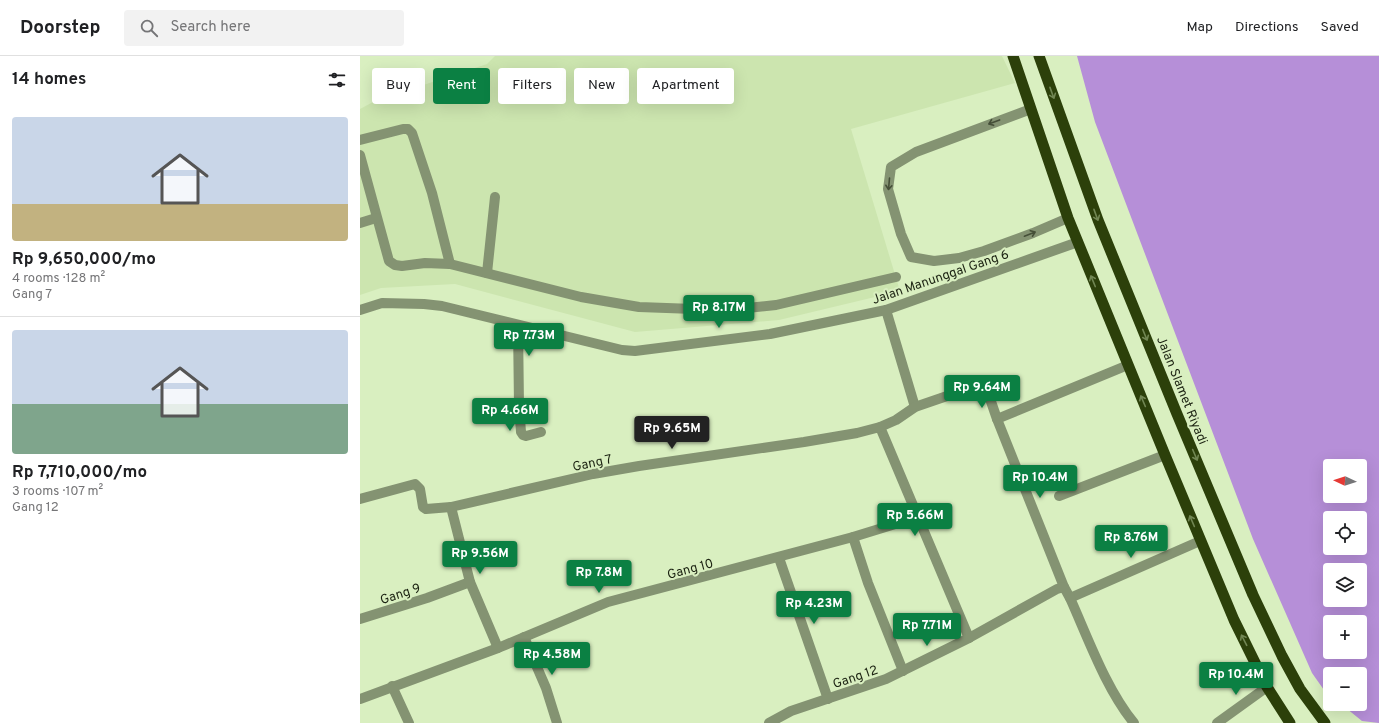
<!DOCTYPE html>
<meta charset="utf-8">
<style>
body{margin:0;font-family:Overpass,sans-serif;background:#f2f2f2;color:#202124;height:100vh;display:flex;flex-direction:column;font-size:15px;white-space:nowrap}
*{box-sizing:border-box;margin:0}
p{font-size:13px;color:#757577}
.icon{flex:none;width:22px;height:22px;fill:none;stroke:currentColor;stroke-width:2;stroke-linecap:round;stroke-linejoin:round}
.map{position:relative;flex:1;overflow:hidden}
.sheet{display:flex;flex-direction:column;background:#fff;width:360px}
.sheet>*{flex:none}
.banner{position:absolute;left:12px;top:12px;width:380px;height:36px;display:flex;gap:8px}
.needle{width:26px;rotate:274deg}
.controls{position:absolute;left:963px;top:403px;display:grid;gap:8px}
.controls a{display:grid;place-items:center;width:44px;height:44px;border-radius:4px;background:#fff;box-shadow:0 4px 16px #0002;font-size:20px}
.price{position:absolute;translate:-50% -34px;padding:0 9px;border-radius:4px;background:#0b8043;color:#fff;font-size:13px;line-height:26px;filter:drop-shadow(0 1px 2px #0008)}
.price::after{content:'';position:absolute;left:50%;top:24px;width:12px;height:9px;margin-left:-6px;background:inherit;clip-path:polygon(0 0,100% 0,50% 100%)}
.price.current{background:#222;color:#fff}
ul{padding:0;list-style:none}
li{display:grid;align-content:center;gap:8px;height:212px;padding:0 12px}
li+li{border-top:1px solid #e0e0e0}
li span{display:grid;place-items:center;height:124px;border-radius:4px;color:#555}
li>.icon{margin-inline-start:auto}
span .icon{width:72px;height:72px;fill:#fffc;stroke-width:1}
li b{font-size:17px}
h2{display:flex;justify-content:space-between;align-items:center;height:48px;padding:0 12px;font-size:17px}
.tag{padding:0 14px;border-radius:4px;background:#fff;box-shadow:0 4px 16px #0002;font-size:14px;line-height:36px}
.tag.current{background:#0b8043;color:#fff}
header{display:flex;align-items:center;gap:24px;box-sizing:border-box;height:56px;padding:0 20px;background:#fff;border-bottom:1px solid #e0e0e0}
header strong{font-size:19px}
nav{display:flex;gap:22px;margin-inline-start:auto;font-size:14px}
.search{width:280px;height:36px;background:#f2f2f2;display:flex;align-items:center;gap:10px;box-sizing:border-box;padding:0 14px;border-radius:4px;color:#757577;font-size:15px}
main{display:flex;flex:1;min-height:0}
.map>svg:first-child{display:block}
.built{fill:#cce5af}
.water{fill:#b68fd8;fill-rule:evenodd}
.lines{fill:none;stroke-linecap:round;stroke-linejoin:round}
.service{stroke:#849372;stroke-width:10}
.minor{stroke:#849372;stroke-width:10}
.trunk{stroke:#2c400a;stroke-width:11}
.oneway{stroke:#718653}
.oneway2{stroke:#454f38}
.labels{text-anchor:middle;stroke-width:4;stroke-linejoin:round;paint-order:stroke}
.street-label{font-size:13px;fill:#1b2211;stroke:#d9efc0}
</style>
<header>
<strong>Doorstep</strong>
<div class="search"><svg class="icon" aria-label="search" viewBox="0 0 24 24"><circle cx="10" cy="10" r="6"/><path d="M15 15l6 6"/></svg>Search here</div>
<nav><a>Map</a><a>Directions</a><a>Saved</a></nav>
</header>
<main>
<section class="sheet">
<h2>14 homes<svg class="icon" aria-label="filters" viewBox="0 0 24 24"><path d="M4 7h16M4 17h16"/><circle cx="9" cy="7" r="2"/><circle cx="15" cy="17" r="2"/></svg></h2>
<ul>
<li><span style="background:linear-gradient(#c9d6e8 70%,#c2b280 0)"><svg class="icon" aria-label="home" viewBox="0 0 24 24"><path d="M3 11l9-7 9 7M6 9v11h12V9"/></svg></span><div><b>Rp 9,650,000/mo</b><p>4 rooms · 128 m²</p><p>Gang 7</p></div></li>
<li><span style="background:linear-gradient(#c9d6e8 60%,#7fa58c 0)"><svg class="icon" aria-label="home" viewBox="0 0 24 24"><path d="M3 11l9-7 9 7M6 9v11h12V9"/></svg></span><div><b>Rp 7,710,000/mo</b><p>3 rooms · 107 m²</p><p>Gang 12</p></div></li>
</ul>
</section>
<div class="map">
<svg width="1019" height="667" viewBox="0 0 1019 667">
<rect width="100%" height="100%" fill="#d9efc0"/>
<polygon class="built" points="135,0 642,0 655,27 491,73 540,235 419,264 275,276 95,228 21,232 0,239 0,53 15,45 127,8"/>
<path class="water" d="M717,0H1019V667L1002,665L981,648H1000V618H970V639L964,634L952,617L893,483L735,66ZM970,410H1000V440H970ZM970,462H1000V492H970ZM970,514H1000V544H970ZM970,566H1000V596H970Z"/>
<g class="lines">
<g class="service">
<polyline points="671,53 556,96 531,111 528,133 541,178 551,201 574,205 599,202 624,195 673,177 708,162"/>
<polyline points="0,84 43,73 48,73 52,77 72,137 90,208"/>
<polyline points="0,99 29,205 35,209 42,210 65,207 90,208 221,241 279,251 334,253 378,253 416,249 536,221"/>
<polyline points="0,167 16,162"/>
<polyline points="127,217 135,141"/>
<polyline points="699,440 805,399"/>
</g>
<g class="minor">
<polyline points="0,254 22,247 64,248 82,250 262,294 275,295 410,278 526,254 718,186"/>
<polyline points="526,254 555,351"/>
<polyline points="158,269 159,350 161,376 163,379 166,380 181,376"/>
<polyline points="637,363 768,309"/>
<polyline points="520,371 609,582"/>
<polyline points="0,443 55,428 60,433 63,451 66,453 91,451 233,418 279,410 444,386 497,377 520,371 536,364 555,351 619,329 623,329 626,331 637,363 704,531"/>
<polyline points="91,451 110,526 138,592"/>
<polyline points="493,481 508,527 543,615"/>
<polyline points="419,502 468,643"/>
<polyline points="710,542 840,485"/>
<polyline points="0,563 67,542 110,526"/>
<polyline points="164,581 186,632 197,667"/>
<polyline points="32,630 49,667"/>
<polyline points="0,643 138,592 248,546 493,481 558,461"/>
<path d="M409,667L431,655L526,623L609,582L697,533L704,531L710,542C728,582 746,633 774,667"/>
<polyline points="857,667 907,631"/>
</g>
<g class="trunk">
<polyline points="653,0 708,162 805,399 874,564 907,631 930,667"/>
<polyline points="679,0 738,164 817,358 893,539 922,600 940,633 965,667"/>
</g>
</g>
<defs><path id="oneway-shaft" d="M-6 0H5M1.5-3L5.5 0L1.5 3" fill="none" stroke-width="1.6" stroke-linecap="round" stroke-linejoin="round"/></defs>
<g class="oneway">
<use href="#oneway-shaft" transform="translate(692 37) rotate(70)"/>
<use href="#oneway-shaft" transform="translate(736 159) rotate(70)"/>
<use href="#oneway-shaft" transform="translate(733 225) rotate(-112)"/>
<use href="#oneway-shaft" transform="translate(785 279) rotate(68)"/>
<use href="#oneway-shaft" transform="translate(783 345) rotate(-113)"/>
<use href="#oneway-shaft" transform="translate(835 399) rotate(67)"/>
<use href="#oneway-shaft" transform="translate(832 465) rotate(-113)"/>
<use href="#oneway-shaft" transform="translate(884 584) rotate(-117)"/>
</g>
<g class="oneway2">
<use href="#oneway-shaft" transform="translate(634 66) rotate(160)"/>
<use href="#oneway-shaft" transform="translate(529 128) rotate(95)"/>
<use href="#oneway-shaft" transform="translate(670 178) rotate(-21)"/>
</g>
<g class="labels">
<g class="street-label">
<text transform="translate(580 220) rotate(-19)" y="5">Jalan Manunggal Gang 6</text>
<text transform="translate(823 334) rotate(68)" y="5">Jalan Slamet Riyadi</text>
<text transform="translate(232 406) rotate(-12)" y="5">Gang 7</text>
<text transform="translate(330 512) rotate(-15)" y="5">Gang 10</text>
<text transform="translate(40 537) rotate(-18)" y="5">Gang 9</text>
<text transform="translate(495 620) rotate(-19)" y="5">Gang 12</text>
</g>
</g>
</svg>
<div class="controls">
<a><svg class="needle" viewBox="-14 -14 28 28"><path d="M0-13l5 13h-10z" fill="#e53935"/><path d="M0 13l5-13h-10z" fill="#757577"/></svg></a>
<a><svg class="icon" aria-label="locate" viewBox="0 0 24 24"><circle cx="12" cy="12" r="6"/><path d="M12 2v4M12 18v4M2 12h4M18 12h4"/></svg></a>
<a><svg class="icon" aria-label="layers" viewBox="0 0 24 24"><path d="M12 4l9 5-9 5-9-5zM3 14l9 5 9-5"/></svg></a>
<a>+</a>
<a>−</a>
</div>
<b class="price" style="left:359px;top:273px">Rp 8.17M</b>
<b class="price" style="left:169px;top:301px">Rp 7.73M</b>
<b class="price" style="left:622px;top:353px">Rp 9.64M</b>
<b class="price" style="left:150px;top:376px">Rp 4.66M</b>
<b class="price current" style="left:312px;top:394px">Rp 9.65M</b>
<b class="price" style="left:680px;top:443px">Rp 10.4M</b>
<b class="price" style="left:555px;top:481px">Rp 5.66M</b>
<b class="price" style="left:771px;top:503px">Rp 8.76M</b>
<b class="price" style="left:120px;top:519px">Rp 9.56M</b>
<b class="price" style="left:239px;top:538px">Rp 7.8M</b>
<b class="price" style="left:454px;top:569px">Rp 4.23M</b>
<b class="price" style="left:567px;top:591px">Rp 7.71M</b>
<b class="price" style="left:192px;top:620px">Rp 4.58M</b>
<b class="price" style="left:876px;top:640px">Rp 10.4M</b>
<div class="banner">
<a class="tag">Buy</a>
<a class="tag current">Rent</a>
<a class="tag">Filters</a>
<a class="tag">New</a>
<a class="tag">Apartment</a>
</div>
</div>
</main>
